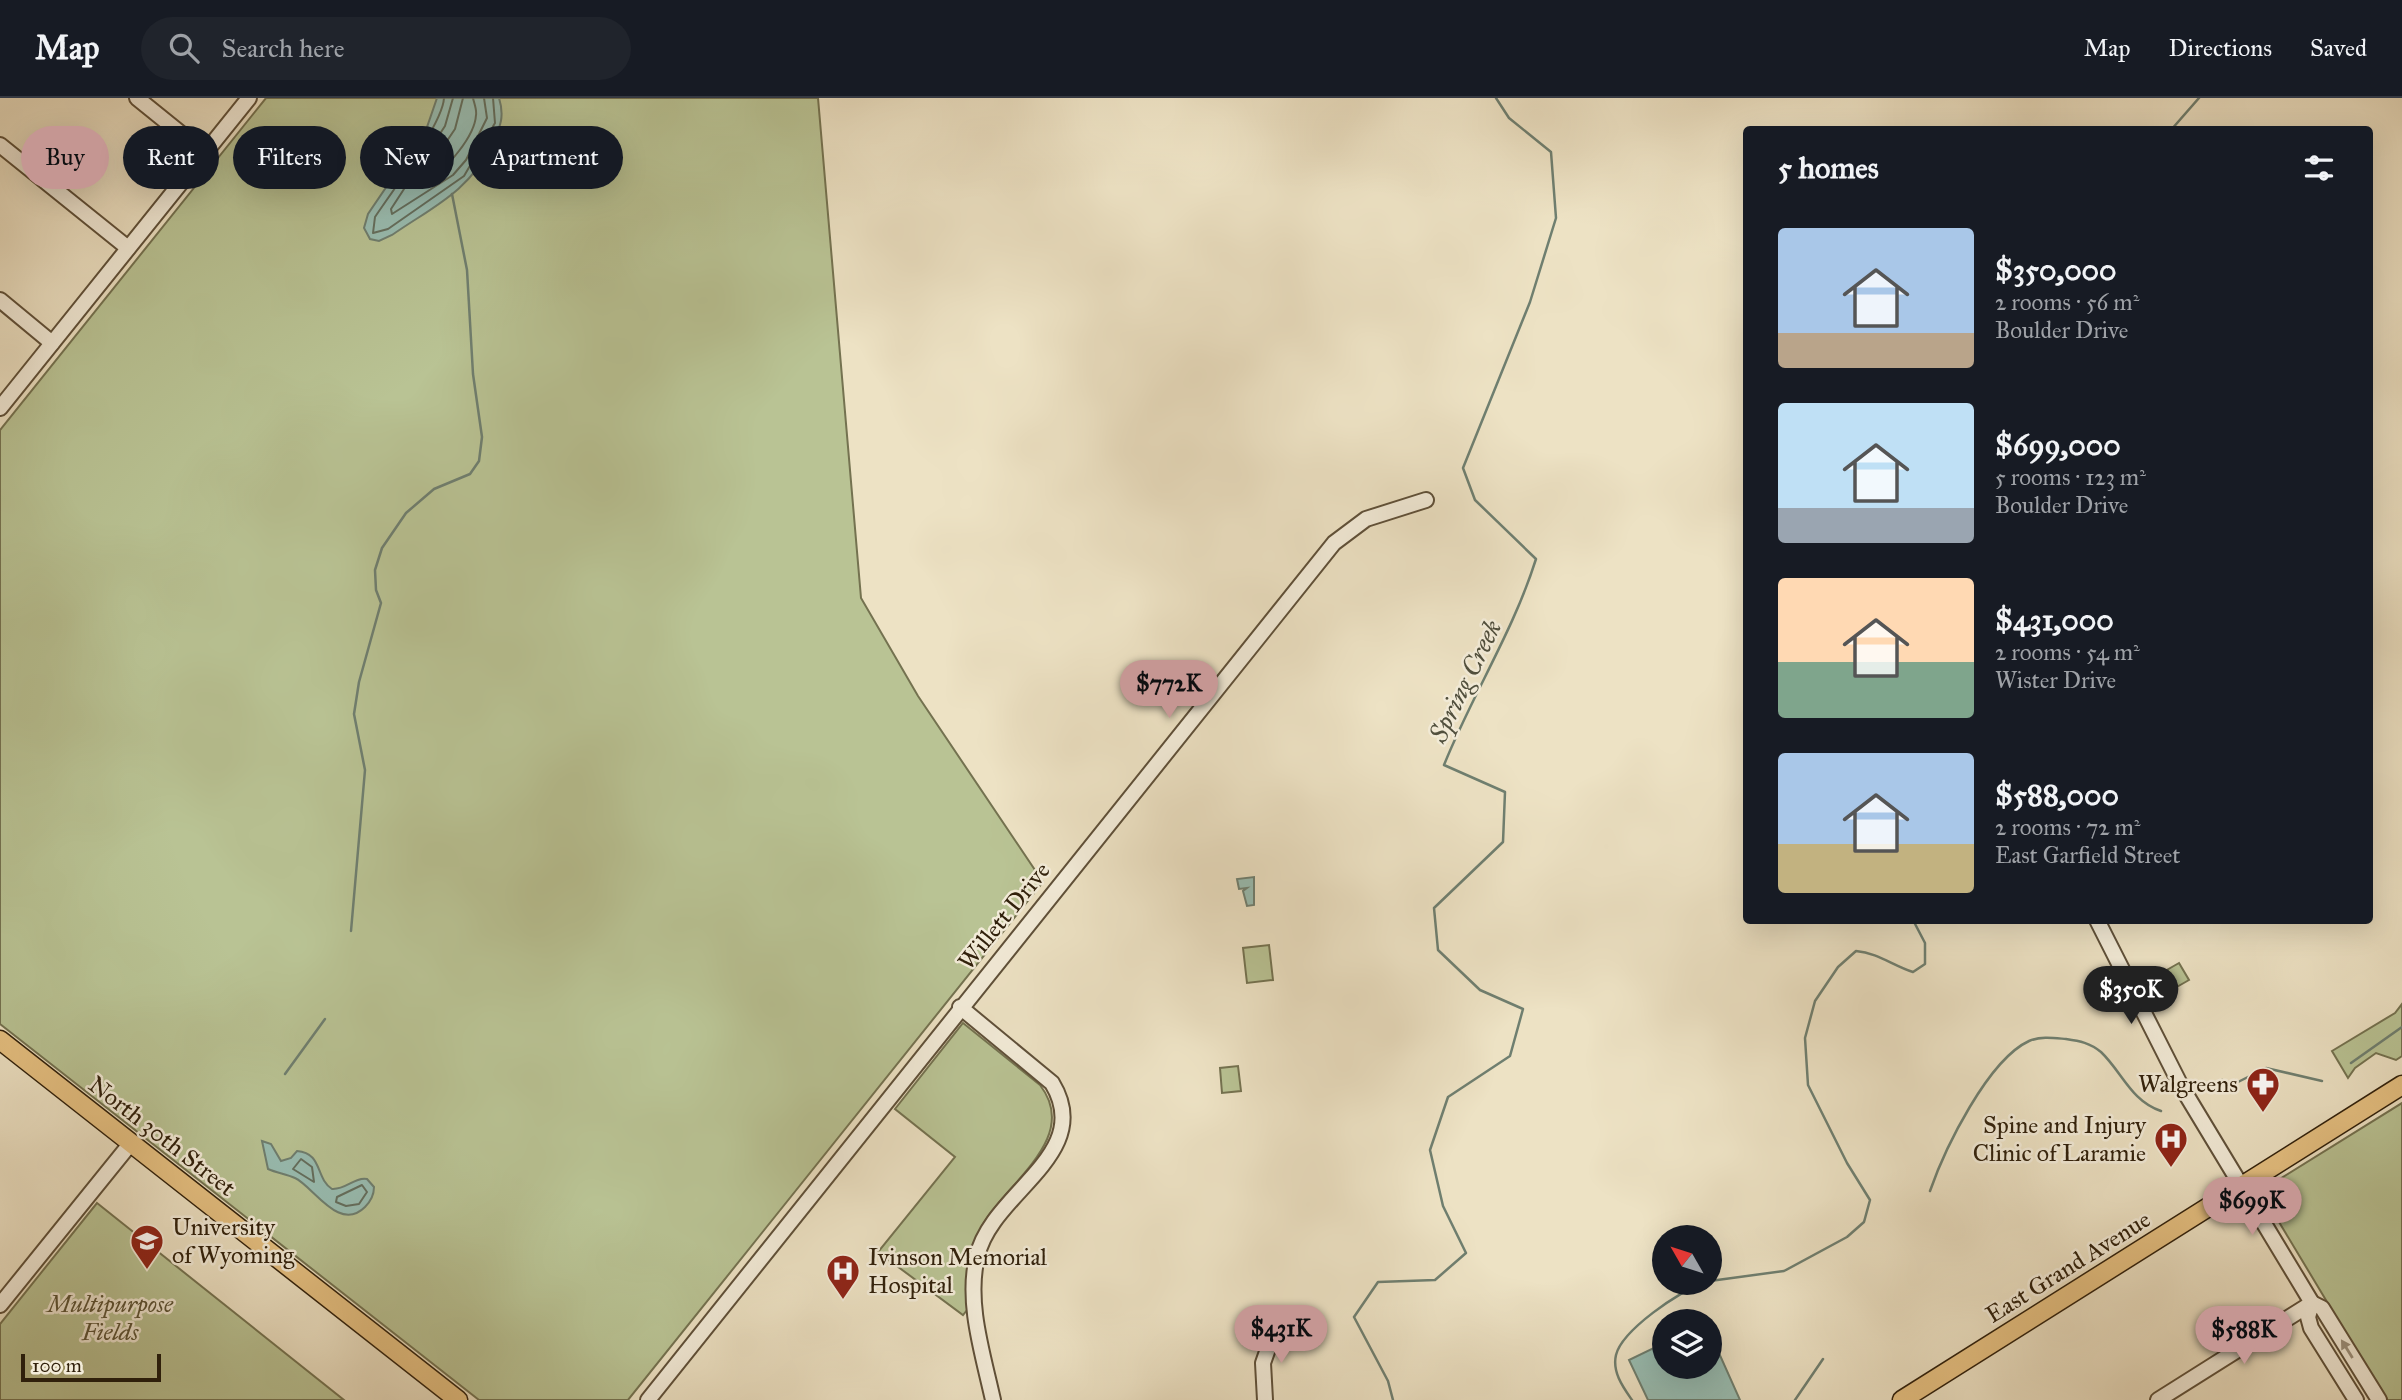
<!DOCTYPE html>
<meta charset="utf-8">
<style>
body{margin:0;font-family:"IM FELL Great Primer",serif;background:#20242c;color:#f1f3f6;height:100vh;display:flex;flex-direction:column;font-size:26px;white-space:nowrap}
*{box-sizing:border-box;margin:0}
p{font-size:23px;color:#9ea1a6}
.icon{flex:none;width:38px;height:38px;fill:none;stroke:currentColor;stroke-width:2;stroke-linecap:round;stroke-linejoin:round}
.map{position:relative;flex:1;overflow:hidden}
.details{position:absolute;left:1743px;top:28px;width:630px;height:798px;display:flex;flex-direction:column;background:#171b24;border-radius:7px;box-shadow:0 7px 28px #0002}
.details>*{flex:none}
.top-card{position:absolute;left:21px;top:28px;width:665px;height:63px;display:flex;gap:14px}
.needle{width:46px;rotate:309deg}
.tools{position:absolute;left:1652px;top:1127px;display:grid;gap:14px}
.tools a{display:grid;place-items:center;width:70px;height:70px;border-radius:50%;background:#171b24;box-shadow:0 7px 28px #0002;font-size:35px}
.scale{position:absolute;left:21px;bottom:18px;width:140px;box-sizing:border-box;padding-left:7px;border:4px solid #30200b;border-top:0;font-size:19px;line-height:24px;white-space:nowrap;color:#30200b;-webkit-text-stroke:5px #f3ecd9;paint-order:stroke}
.price{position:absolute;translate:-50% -60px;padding:0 16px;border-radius:24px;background:#c59692;color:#111;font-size:23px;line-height:46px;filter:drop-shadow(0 2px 4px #0008)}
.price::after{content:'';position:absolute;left:50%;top:42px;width:21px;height:16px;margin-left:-10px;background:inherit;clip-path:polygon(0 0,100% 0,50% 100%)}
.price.active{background:#222;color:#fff}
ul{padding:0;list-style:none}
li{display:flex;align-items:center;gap:21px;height:175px;padding:0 35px}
li span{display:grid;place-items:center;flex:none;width:196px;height:140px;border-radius:7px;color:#555}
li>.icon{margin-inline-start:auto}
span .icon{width:84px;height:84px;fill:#fffc;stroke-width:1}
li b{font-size:30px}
h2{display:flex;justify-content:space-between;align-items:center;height:84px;padding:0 35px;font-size:30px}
.pill{padding:0 24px;border-radius:32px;background:#171b24;box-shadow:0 7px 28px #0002;font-size:24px;line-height:63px}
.pill.active{background:#c59692;color:#111}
header{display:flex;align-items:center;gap:42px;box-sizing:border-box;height:98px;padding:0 35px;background:#171b24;border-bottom:2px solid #363941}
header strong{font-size:33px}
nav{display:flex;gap:38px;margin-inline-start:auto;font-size:24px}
.search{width:490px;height:63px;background:#20242c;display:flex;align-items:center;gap:18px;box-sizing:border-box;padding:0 24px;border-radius:38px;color:#9ea1a6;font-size:26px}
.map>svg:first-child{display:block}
.green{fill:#b9c394;stroke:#747250;stroke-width:2}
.water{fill:#99beb3;stroke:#6f7f70;stroke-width:2}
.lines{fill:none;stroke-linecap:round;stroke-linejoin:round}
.shore{stroke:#646f5f;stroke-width:2}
.stream{stroke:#6f7f70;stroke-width:2.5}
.minor-casing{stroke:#5f5039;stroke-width:18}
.major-casing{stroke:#30200b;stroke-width:21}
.minor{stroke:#f3ecd9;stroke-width:14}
.major{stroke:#e6c182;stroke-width:18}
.oneway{fill:#9b907c}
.labels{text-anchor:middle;stroke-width:5;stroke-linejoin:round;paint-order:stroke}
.street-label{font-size:24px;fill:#30200b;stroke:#f3ecd9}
.poi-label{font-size:24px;fill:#30200b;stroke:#f3ecd9;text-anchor:end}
.park-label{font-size:24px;font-style:italic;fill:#595134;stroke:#f3ecd9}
.water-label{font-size:26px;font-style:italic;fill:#504f3d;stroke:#f3ecd9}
</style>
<header>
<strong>Map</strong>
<div class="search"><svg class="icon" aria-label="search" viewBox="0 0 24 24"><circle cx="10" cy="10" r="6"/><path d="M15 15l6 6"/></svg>Search here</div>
<nav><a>Map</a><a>Directions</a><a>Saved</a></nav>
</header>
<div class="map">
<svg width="2402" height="1302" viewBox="0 0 2402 1302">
<rect width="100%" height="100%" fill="#ede2c4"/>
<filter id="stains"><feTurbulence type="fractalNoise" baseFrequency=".00286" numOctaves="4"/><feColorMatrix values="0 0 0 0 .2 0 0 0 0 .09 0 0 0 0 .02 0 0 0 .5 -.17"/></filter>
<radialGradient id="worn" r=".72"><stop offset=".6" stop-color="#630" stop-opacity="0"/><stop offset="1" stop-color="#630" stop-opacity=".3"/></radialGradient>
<g class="green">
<polygon points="266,0 818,0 861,500 918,598 1043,784 628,1302 479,1302 0,926 0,332"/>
<polygon points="1269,847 1273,882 1247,885 1243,850"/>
<polygon points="2179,865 2189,882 2161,898 2151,881"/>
<polygon points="2402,906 2402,958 2396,962 2376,955 2355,970 2348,980 2332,953 2395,915"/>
<path d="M963,925L1040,987C1081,1040 1006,1085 982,1128C967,1155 965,1182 967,1212L963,1217L878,1154L955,1059L895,1011Z"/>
<polygon points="1238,968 1241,993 1222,995 1220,970"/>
<polygon points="2402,1005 2402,1302 2386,1302 2267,1104 2275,1084"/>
<polygon points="97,1105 344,1302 0,1302 0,1226"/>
</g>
<g class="water">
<path d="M437,0H499C505,19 500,29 492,47C468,94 434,108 392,137L379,143L370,141L364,130L368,116L427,29Z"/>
<polygon points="1254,779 1254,807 1247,808 1243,793 1247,790 1239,791 1237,781"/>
<path d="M262,1043L271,1046L281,1063L291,1060L297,1053C323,1055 315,1080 332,1091C346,1092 354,1079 367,1081L374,1089C374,1097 371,1103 365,1109C339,1135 313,1088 295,1080C286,1076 277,1075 268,1071Z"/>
<polygon points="1710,1235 1740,1302 1648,1302 1629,1262 1664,1245 1664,1269 1710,1269"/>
</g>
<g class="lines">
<g class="shore">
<path d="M444,0C443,25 391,95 375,119L373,135L388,131L464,78L495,25L493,0"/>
<polyline points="453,0 445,28 391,111 392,116 453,77 466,62 487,20 484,0"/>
<path d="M463,0L455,31L426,74L428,79C447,73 475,37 476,17C477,12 474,5 473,0"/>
<polygon points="301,1061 312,1069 314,1084 293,1071"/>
<polygon points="362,1087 367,1094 359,1106 346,1108 336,1104 337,1099"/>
</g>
<g class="stream">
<polyline points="2171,32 2199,0"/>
<polyline points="351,833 365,672 354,616 359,584 381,505 376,492 375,472 382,450 406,415 434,391 470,376 479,363 482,339 473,276 467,172 452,96"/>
<polyline points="2351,965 2402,929"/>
<polyline points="285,976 325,921"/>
<polyline points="2222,982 2234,986 2266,970 2322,983"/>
<path d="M1930,1093C1945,1050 1988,962 2029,943C2041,938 2054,940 2066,941C2080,943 2090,945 2101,954C2122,974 2131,1003 2161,1013"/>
<path d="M1710,1183L1784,1173L1847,1139L1864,1124L1870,1102L1847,1065L1808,987L1805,940L1815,903L1838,869L1856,853C1878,855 1892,867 1913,874L1925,866V845L1913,822"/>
<path d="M1393,1302L1388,1283L1354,1219L1378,1184L1435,1182L1466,1155L1443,1108L1430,1052L1448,999L1510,958L1523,911L1480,892L1438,852L1434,810L1503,744L1505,694L1444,667C1472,597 1513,534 1536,461L1475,402L1463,370L1530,204L1556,120L1551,54L1509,20L1496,0"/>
<path d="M1632,1302C1623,1289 1612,1274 1616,1257C1622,1232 1680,1193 1703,1185"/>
<polyline points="1795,1302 1823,1261"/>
</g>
<defs>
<g id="minor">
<polyline points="137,0 205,55"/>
<polyline points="0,47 128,150"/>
<polyline points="0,202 52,245"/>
<polyline points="0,310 249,0"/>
<polyline points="2097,822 2181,988 2312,1205 2322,1210 2379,1302"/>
<path d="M960,909L1052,985C1096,1057 991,1094 977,1159C966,1205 983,1256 993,1302"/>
<polyline points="2312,1205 2308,1219 2311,1230 2356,1302"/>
<polyline points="0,1207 131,1045"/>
<polyline points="648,1302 1334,445 1366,421 1426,402"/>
<polyline points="1265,1302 1263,1265 1275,1231"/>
<polyline points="2158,1302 2312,1205"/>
</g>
<g id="major">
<polyline points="0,942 458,1302"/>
<polyline points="1902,1302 2402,987"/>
</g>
</defs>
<use href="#minor" class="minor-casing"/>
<use href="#major" class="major-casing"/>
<use href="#minor" class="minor"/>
<use href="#major" class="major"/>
</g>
<defs><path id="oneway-solid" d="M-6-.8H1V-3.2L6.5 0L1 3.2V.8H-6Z" transform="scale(1.75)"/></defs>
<use class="oneway" href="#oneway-solid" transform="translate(2347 1251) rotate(-122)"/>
<defs>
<symbol id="pharmacy-pin" viewBox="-11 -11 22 30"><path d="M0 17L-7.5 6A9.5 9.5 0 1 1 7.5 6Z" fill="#8f2418" stroke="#f3ecd9"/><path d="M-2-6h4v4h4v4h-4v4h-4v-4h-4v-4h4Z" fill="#fff"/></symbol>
<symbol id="hospital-pin" viewBox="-11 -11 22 30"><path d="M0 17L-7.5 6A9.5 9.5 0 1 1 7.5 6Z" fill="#8f2418" stroke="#f3ecd9"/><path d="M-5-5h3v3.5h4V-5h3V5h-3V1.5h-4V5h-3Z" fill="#fff"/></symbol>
<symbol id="university-pin" viewBox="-11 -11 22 30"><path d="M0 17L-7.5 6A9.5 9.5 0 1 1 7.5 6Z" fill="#8f2418" stroke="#f3ecd9"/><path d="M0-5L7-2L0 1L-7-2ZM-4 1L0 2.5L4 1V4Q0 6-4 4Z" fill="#fff"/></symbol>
</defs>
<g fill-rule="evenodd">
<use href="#pharmacy-pin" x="2244" y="967" width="38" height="52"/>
<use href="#hospital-pin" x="2152" y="1022" width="38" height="52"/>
<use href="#university-pin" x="128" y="1124" width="38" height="52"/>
<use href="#hospital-pin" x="824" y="1154" width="38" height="52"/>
</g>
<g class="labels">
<g class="street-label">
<text transform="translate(1004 818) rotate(-51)" y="8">Willett Drive</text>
<text transform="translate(162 1038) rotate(38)" y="8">North 30th Street</text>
<text transform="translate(2068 1169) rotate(-32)" y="8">East Grand Avenue</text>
</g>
<g class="poi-label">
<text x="2238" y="994">Walgreens</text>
<text x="2146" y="1035">Spine and Injury<tspan x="2146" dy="28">Clinic of Laramie</tspan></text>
<text x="172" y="1137" text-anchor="start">University<tspan x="172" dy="28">of Wyoming</tspan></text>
<text x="868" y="1167" text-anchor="start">Ivinson Memorial<tspan x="868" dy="28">Hospital</tspan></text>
</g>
<g class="park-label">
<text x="110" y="1214">Multipurpose<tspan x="110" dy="28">Fields</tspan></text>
</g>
<g class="water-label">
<text transform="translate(1465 583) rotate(-64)" y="9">Spring Creek</text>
</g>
</g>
<rect width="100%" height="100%" filter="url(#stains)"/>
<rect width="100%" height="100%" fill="url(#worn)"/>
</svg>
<div class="tools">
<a><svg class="needle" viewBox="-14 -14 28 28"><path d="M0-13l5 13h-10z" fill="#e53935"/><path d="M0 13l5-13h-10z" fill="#9ea1a6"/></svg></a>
<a><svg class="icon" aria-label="layers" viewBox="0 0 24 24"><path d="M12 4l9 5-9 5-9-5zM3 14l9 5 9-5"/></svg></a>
</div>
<div class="scale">100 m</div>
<b class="price" style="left:1169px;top:622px">$772K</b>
<b class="price active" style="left:2131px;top:928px">$350K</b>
<b class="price" style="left:2252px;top:1139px">$699K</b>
<b class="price" style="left:1281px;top:1267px">$431K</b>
<b class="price" style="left:2244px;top:1268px">$588K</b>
<div class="top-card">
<a class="pill active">Buy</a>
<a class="pill">Rent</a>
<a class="pill">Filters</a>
<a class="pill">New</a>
<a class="pill">Apartment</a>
</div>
<section class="details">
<h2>5 homes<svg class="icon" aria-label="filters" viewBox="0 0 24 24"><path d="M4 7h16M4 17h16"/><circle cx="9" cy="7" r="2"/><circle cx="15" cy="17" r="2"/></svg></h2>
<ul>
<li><span style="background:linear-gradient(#a9c7e8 75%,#b9a48a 0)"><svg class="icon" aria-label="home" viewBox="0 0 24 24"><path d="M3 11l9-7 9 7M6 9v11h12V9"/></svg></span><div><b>$350,000</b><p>2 rooms · 56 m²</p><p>Boulder Drive</p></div></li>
<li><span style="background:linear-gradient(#bfe0f5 75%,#9aa5b1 0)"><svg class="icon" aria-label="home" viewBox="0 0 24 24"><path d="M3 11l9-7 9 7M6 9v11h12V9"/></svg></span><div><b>$699,000</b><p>5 rooms · 123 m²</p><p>Boulder Drive</p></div></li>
<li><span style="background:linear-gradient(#ffd9b3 60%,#7fa58c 0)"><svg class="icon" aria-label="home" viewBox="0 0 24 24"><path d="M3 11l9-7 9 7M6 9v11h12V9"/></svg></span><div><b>$431,000</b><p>2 rooms · 54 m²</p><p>Wister Drive</p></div></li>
<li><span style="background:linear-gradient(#a9c7e8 65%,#c2b280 0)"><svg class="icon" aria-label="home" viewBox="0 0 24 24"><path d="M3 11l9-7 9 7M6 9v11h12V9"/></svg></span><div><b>$588,000</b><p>2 rooms · 72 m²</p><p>East Garfield Street</p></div></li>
</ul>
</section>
</div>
